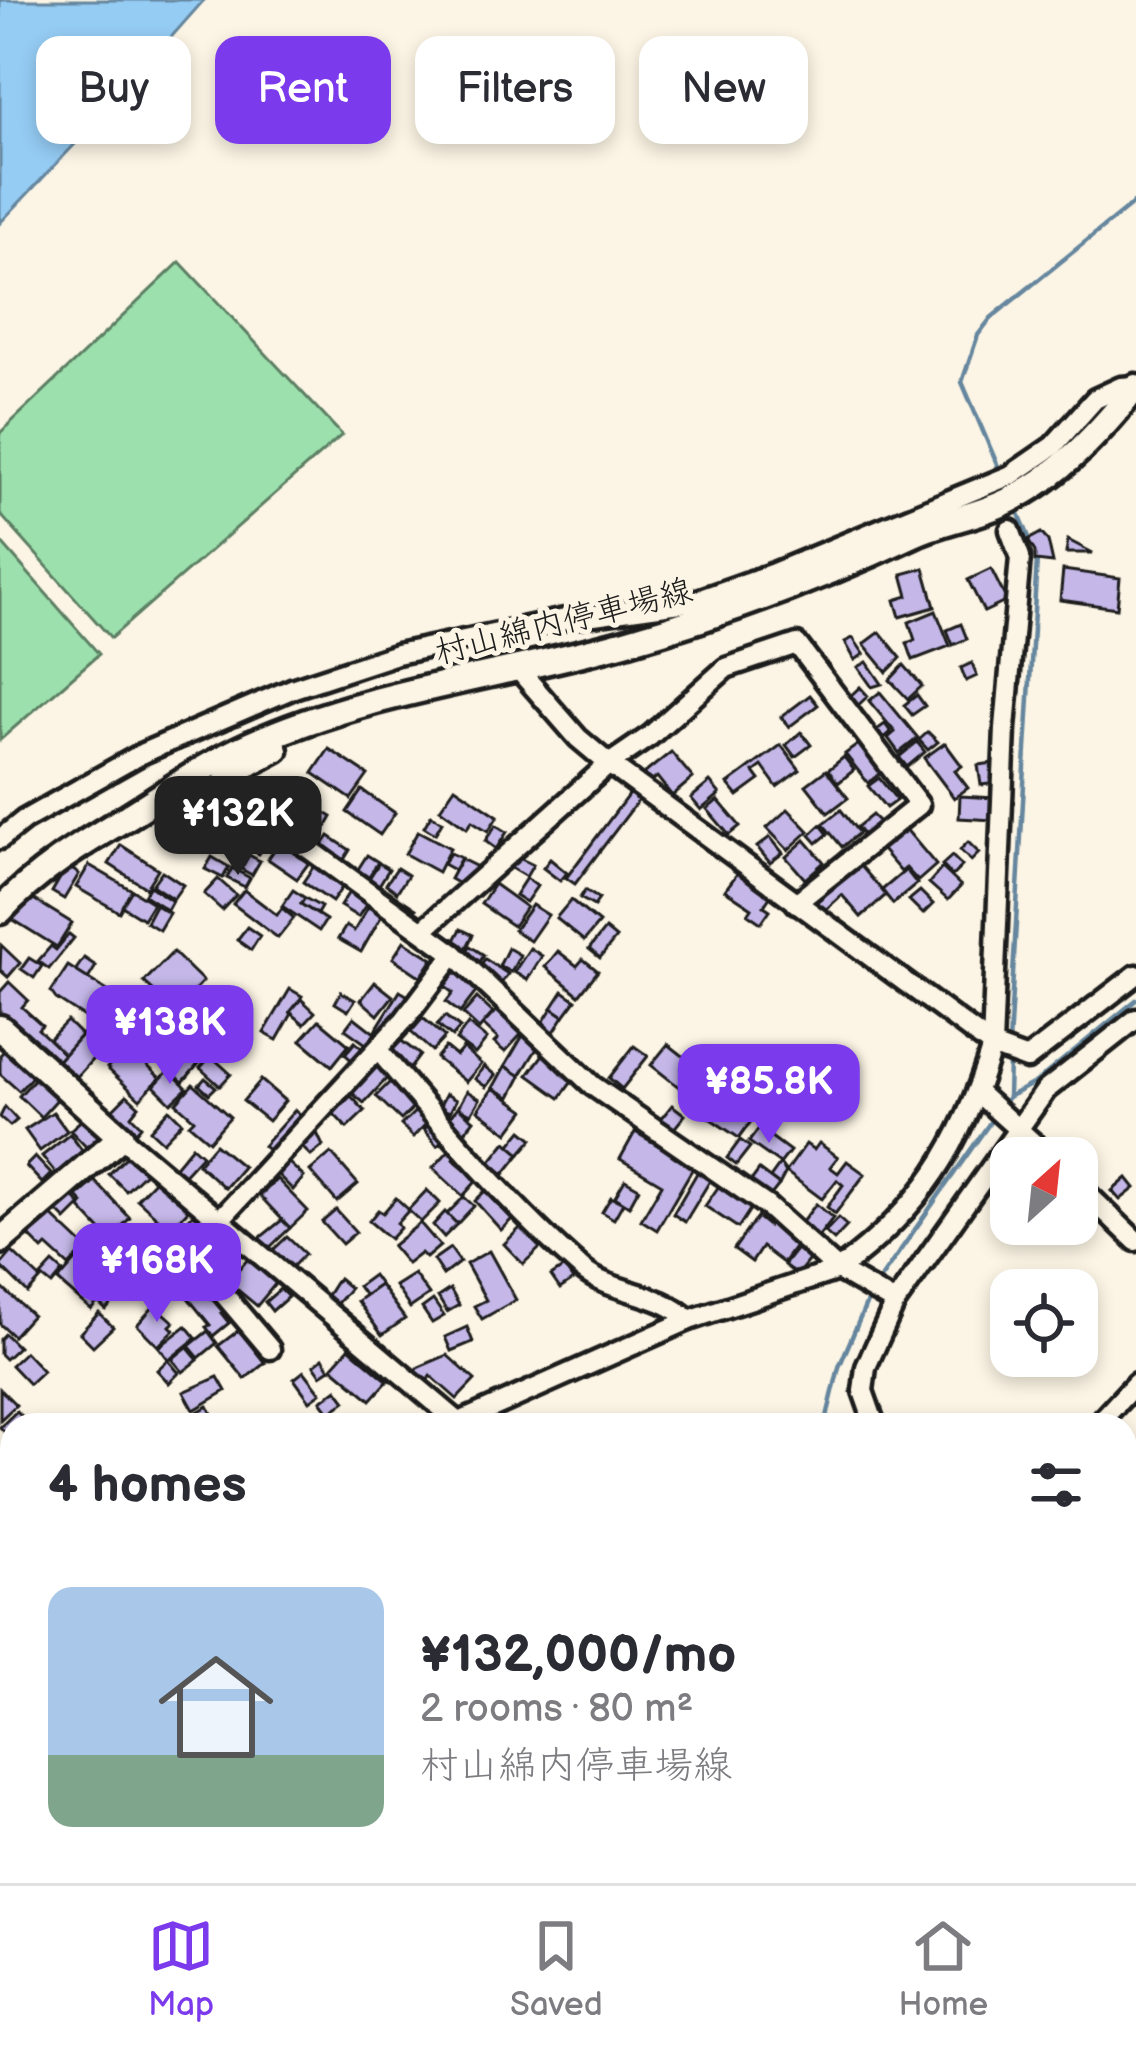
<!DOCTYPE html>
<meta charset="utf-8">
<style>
body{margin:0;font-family:"Balsamiq Sans","Klee One",sans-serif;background:#f2f2f3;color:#2b2b33;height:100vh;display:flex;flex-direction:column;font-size:45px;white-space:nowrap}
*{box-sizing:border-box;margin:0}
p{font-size:39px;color:#7c7c81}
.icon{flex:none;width:66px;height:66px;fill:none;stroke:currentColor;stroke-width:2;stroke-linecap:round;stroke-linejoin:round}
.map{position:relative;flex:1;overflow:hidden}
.details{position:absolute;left:0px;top:1413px;width:1137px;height:471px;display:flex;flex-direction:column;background:#fff;border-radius:36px 36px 0 0;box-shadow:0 6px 18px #0003}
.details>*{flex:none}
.banner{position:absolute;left:36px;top:36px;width:1065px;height:108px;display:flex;gap:24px}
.needle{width:78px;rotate:27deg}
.controls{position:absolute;left:990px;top:1137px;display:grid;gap:24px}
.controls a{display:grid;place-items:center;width:108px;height:108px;border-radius:24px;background:#fff;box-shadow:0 6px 18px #0003;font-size:60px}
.price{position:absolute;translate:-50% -102px;padding:0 27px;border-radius:24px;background:#7c3aed;color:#fff;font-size:39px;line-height:78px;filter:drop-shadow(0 3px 6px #0008)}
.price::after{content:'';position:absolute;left:50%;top:72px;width:36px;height:27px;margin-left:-18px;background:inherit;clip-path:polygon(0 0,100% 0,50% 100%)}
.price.active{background:#222;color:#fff}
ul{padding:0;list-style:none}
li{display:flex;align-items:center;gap:36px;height:300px;padding:0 48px}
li+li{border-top:3px solid #e1e1e2}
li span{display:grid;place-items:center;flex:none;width:336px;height:240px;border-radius:24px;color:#555}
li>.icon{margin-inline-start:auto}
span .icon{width:144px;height:144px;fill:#fffc;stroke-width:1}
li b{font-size:51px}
h2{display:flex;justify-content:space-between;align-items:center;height:144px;padding:0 48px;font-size:51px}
.chip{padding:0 42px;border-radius:24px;background:#fff;box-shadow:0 6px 18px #0003;font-size:42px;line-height:108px}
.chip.active{background:#7c3aed;color:#fff}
.dock{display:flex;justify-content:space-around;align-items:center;height:168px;border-top:3px solid #e1e1e2;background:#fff;font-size:33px;color:#7c7c81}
.dock a{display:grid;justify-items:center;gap:6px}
.dock .active{color:#7c3aed}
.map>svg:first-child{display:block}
.green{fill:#9ce1ad;stroke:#5c7e64;stroke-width:3}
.water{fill:#95ccf4;stroke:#65869e;stroke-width:3}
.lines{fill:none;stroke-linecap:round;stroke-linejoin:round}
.stream{stroke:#65869e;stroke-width:4.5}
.building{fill:#c5b8e9;stroke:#1c1c1c;stroke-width:3}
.minor-casing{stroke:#1c1c1c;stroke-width:27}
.major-casing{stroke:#1c1c1c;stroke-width:33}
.minor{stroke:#fcf5e5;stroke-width:18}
.major{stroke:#fcf5e5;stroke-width:24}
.labels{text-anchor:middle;stroke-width:10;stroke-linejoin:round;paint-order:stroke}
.street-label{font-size:33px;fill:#1c1c1c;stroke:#fcf5e5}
</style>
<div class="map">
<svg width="1136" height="1883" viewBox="0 0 1136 1883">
<rect width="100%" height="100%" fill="#fcf5e5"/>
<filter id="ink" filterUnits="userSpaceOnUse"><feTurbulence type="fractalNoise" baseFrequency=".00833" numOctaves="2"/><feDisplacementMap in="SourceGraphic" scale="24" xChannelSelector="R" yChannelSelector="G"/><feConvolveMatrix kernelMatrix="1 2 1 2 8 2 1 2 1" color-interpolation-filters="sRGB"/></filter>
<g filter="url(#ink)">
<g class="green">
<polygon points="180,262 342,435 111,638 0,514 0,433"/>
<polygon points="0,541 99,654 0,740"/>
</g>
<g class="water">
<polygon points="0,0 204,0 97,121 0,223"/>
<polygon points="735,1872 933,1872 946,1883 742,1883 743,1877"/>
</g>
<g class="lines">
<g class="stream">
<polyline points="1000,471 962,382 978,335 991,318 1136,201"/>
<polyline points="1017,509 1031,542"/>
<polyline points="1009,1044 1037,559"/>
<polyline points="1008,1097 1009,1061"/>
<polyline points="1000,1108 1008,1097 1036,1082 1136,1000"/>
<polyline points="876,1285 993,1118"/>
<polyline points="825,1425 839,1367 870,1295"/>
<polyline points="1125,1846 1136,1856"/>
<polyline points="715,1883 718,1872"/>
</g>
</g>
<g class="building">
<polygon points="1041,533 1048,541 1053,563 1035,561 1035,552 1028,540"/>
<polygon points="1068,540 1093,553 1066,553"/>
<polygon points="924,568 935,607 900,617 895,600 908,596 902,574"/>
<polygon points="991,569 1007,601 984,612 968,580"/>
<polygon points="1063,570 1120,578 1117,608 1060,600"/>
<polygon points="936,611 950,646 913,660 907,643 915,640 909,622"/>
<polygon points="961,624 967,639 953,645 947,630"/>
<polygon points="880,632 901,658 887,672 864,644"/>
<polygon points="853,638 864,654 855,660 845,642"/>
<polygon points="867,662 882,684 872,687 858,667"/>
<polygon points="972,663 977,676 966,681 961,668"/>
<polygon points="904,665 922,686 908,699 890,680"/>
<polygon points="860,687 868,696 855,708 847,699"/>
<polygon points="880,692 918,738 899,753 888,738 895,732 869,701"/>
<polygon points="810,695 818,705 789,727 781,717"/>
<polygon points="917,695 925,706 912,715 904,705"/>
<polygon points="885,724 891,732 881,741 874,732"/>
<polygon points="801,732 811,745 795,757 786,745"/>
<polygon points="928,732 938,742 928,750 919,740"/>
<polygon points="864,740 886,769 868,783 845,754"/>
<polygon points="917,742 925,752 907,767 899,757"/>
<polygon points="945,743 962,766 955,771 968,788 954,798 924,758"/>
<polygon points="781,745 800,770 777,787 762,766 754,772 760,780 738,796 728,784"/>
<polygon points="329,749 368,775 351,799 313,773"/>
<polygon points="671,752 693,778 672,796 657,777 647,785 640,777"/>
<polygon points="844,757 854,770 838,783 828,770"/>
<polygon points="995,763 998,783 981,785 978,765"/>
<polygon points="826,770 848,798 828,813 806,785"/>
<polygon points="879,778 897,800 886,808 868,786"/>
<polygon points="257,781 276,795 267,806 249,791"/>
<polygon points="710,782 720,794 701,810 691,798"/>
<polygon points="455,787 498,816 488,831 472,821 467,828 440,809"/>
<polygon points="362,790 395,813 380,835 347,812"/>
<polygon points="631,791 640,798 575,884 566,878"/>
<polygon points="296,795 311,804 298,826 283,817"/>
<polygon points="960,796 995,798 994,820 959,818"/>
<polygon points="718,800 740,826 729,835 707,809"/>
<polygon points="227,802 272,834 258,854 213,822"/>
<polygon points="315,807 332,817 320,838 303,828"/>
<polygon points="788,809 809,831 788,850 767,828"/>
<polygon points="841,810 859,833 842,847 823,824"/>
<polygon points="187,811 211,825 203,837 180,823"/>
<polygon points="431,815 442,822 435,834 424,827"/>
<polygon points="872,815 879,822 863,835 857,827"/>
<polygon points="899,821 936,865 918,881 906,868 901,872 875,842"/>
<polygon points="496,825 507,832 496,849 485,841"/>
<polygon points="821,825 828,834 817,843 810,835"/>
<polygon points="418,831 450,848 438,872 405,854"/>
<polygon points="329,836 350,850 342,863 320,849"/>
<polygon points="770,837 783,853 770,863 757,847"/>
<polygon points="281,840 311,860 297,879 268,859"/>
<polygon points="805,840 824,862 805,879 786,857"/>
<polygon points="968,842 979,853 971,861 960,850"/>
<polygon points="121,845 158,869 146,888 109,864"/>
<polygon points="450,853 461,858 454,870 443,864"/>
<polygon points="249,855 260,861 252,875 241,869"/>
<polygon points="367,855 378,862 366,881 355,874"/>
<polygon points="515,856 533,865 526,877 509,867"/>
<polygon points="952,856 962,866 952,876 942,865"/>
<polygon points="212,857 229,867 223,878 205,869"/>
<polygon points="853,857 886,895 861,917 842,895 824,911 810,895"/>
<polygon points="461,859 477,867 466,888 450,879"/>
<polygon points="550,859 567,873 560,881 543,868"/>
<polygon points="316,863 345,883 332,902 303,882"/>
<polygon points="379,863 389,869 376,890 366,883"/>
<polygon points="89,865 132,890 119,912 76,887"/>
<polygon points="67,866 79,874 64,899 52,892"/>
<polygon points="232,868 250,878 245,887 227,878"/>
<polygon points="397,868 408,875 397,892 386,884"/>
<polygon points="942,868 961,886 948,900 929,883"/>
<polygon points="906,870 917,884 893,904 882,890"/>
<polygon points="162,871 183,885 173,899 152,885"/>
<polygon points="739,871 772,894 764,906 770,910 761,923 748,914 752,908 725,890"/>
<polygon points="526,878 537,886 526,902 515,895"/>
<polygon points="218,879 236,895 222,910 204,894"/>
<polygon points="494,884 526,907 513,926 481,904"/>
<polygon points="150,886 172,901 167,910 144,895"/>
<polygon points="383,887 416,909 411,917 378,895"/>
<polygon points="351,889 369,900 358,917 340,906"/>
<polygon points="132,890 153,903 143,919 122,906"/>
<polygon points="244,890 277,915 282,908 294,918 278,938 233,904"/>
<polygon points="293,890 305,898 301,904 326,920 319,931 282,906"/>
<polygon points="585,890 599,899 594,906 580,898"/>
<polygon points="920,891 933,904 923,914 909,900"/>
<polygon points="27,895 72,923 57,947 12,919"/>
<polygon points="305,898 321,907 317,914 301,904"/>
<polygon points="571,900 599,923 584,941 556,918"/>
<polygon points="371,902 385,910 361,952 338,939 346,926 354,931"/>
<polygon points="155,905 169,913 159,930 146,922"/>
<polygon points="532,905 548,915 530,941 514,930"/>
<polygon points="247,927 260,936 251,950 237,940"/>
<polygon points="461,929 473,935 464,953 452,946"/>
<polygon points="605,929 616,938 600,958 589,949"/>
<polygon points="69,934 74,938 49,969 38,961 51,946 56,950"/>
<polygon points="404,941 433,959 421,977 393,958"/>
<polygon points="1,945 20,963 8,977 0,970"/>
<polygon points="470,946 484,955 476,968 462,959"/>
<polygon points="508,948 520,955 511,972 499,966"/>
<polygon points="530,948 542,956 527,980 514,972"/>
<polygon points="558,951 577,966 583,959 598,971 579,995 545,967"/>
<polygon points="173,952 203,981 175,1011 166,1002 160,1008 147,996 153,990 144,982"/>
<polygon points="29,958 42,966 34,978 21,969"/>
<polygon points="84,958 96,966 88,979 75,971"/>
<polygon points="485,959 508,974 500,985 478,970"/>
<polygon points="452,965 480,987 460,1013 446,1002 453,993 439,982"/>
<polygon points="68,966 109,992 90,1021 56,999 51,992"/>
<polygon points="9,982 28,1000 22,1007 42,1025 38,1029 64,1054 55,1064 0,1015 0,992"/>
<polygon points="375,982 393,996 378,1015 361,1000"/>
<polygon points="290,989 302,996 277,1040 264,1033"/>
<polygon points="400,991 410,997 385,1037 375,1031"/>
<polygon points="563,991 576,1000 564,1016 552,1008"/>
<polygon points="341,992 355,1000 348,1011 335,1003"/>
<polygon points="120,996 138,1011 121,1031 106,1018 109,1015 106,1012"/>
<polygon points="477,998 493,1013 479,1029 463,1014"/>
<polygon points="301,999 315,1012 304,1024 290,1012"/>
<polygon points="502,1004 527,1028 505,1052 494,1043 498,1039 483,1025"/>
<polygon points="194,1007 224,1034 206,1054 175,1028"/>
<polygon points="552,1008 564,1016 554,1032 542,1024"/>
<polygon points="100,1014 118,1031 74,1080 55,1064"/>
<polygon points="445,1016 460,1028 452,1037 437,1025"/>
<polygon points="354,1017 381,1038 373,1049 345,1029"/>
<polygon points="423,1018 445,1037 432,1051 411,1032"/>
<polygon points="319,1020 349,1045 332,1066 301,1040"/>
<polygon points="67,1021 81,1035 64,1054 49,1039"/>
<polygon points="468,1024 487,1039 475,1054 456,1040"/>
<polygon points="525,1032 541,1042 520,1076 505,1066"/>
<polygon points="399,1039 420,1055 409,1070 388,1054"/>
<polygon points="355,1042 370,1055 359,1067 345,1054"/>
<polygon points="11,1044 39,1069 19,1091 0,1074 0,1055"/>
<polygon points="668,1044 706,1074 689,1095 651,1065"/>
<polygon points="182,1045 200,1062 183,1082 164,1065"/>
<polygon points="127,1046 160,1078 140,1099 107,1068"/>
<polygon points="634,1046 648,1056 622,1089 609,1078"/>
<polygon points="445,1047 456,1056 463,1048 481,1064 466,1082 436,1058"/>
<polygon points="544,1053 576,1076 560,1098 528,1075"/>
<polygon points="211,1056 231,1074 220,1086 200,1068"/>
<polygon points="379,1064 390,1075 364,1103 352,1093"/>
<polygon points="484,1066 495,1075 486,1087 475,1079"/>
<polygon points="505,1066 521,1076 510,1097 493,1088"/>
<polygon points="169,1070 187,1088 171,1103 154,1086"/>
<polygon points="39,1074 61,1095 41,1117 19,1096"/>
<polygon points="205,1078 216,1087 209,1094 199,1085"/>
<polygon points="261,1080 285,1101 268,1121 243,1101"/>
<polygon points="392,1080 417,1104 401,1120 376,1096"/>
<polygon points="193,1084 230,1117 209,1141 189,1124 194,1119 176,1103"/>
<polygon points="709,1084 755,1116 739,1138 693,1107"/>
<polygon points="493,1088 525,1110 508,1133 478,1110"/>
<polygon points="467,1091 480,1099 471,1114 458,1107"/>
<polygon points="446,1094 456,1100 450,1112 439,1107"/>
<polygon points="127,1095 139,1106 131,1116 141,1126 135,1133 111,1111"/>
<polygon points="351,1096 365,1111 347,1128 333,1113"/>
<polygon points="672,1105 685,1115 673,1130 660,1120"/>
<polygon points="5,1107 17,1120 10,1126 0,1117"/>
<polygon points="458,1107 474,1120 464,1133 447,1120"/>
<polygon points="419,1108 431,1119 413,1137 401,1125"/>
<polygon points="169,1109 182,1122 163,1142 150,1130"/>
<polygon points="295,1110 309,1122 277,1159 263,1146"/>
<polygon points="53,1112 67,1131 40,1151 25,1130"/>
<polygon points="86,1116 105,1133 88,1149 70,1130"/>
<polygon points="433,1122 446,1139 437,1146 424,1129"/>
<polygon points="759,1128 790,1151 780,1164 749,1142"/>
<polygon points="522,1130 533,1139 520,1154 509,1146"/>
<polygon points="635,1132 694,1166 657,1230 641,1220 662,1184 620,1159"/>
<polygon points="317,1133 323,1146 311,1156 302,1147"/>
<polygon points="70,1134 84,1153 57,1175 42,1156"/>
<polygon points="740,1140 750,1147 736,1165 727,1158"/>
<polygon points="506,1142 520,1154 504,1174 490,1162"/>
<polygon points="819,1143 838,1157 830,1167 838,1173 847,1161 865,1174 835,1214 827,1207 843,1185 837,1180 822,1199 786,1172 806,1144 814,1150"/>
<polygon points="215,1144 243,1167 225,1188 198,1164"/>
<polygon points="192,1146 202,1155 181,1178 172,1170"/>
<polygon points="453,1146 461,1153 454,1160 466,1170 473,1166 482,1175 463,1196 433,1168"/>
<polygon points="331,1153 358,1184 337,1202 310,1171"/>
<polygon points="129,1154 146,1172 126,1191 109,1174"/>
<polygon points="35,1157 51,1174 42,1183 26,1166"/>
<polygon points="289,1163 304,1177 293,1190 278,1175"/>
<polygon points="780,1164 786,1172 779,1185 770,1178"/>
<polygon points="701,1166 714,1174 685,1222 673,1214"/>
<polygon points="759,1170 779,1185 767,1200 748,1185"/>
<polygon points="1127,1178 1135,1188 1120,1200 1112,1191"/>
<polygon points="156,1179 189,1209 170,1229 137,1199"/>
<polygon points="277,1179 308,1211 290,1228 260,1196"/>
<polygon points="625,1180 639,1188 629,1206 615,1197"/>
<polygon points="95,1181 130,1218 109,1239 80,1208 83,1203 77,1197"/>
<polygon points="721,1183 753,1205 738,1228 705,1206"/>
<polygon points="490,1186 518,1213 501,1230 475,1201"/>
<polygon points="427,1190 440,1203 421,1222 408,1210"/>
<polygon points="71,1195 81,1205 66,1220 56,1210"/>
<polygon points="464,1197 474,1206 457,1224 447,1214"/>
<polygon points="611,1197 623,1203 614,1219 602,1212"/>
<polygon points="396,1198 409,1210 397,1223 400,1228 390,1239 369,1221 378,1210 383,1213"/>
<polygon points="816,1204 833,1218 815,1241 798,1227"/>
<polygon points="336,1210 356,1232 342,1244 322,1222"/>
<polygon points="195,1212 209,1226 174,1262 159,1248"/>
<polygon points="445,1212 457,1224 444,1237 433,1225"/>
<polygon points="49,1213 86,1248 69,1266 47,1246 43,1250 28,1235"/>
<polygon points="757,1217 768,1226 771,1221 799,1241 783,1263 762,1247 752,1262 734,1249"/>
<polygon points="838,1218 847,1226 834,1240 825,1232"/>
<polygon points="282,1220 290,1228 266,1251 256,1241"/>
<polygon points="420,1223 440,1246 426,1258 421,1253 407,1264 392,1246"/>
<polygon points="520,1228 540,1248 523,1264 504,1244"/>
<polygon points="217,1230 231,1244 207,1267 193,1253"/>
<polygon points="287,1237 305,1254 290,1269 272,1251"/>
<polygon points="799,1246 812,1256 797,1275 784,1265"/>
<polygon points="450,1248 460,1262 443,1275 433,1260"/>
<polygon points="489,1251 516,1300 482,1319 474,1306 486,1300 466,1264"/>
<polygon points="12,1252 41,1279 28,1293 0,1266"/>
<polygon points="161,1256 177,1273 158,1291 142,1274"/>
<polygon points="78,1258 119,1295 106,1310 98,1302 91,1310 58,1281"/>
<polygon points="248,1259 276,1283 257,1306 228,1282"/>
<polygon points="53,1263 63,1272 52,1285 41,1276"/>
<polygon points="564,1267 573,1280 560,1289 551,1276"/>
<polygon points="191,1270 225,1311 221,1313 229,1323 213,1336 206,1327 210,1325 176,1283"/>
<polygon points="414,1274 429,1295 410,1308 395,1286"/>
<polygon points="373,1275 380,1285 365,1296 358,1286"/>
<polygon points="338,1278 350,1288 333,1308 324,1300"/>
<polygon points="380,1285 405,1319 382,1335 357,1301"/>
<polygon points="0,1286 32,1315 13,1336 0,1324"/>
<polygon points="280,1289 288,1297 272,1311 265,1302"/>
<polygon points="450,1289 459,1305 447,1312 438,1297"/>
<polygon points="433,1300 444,1316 432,1323 422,1308"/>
<polygon points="155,1305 174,1322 170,1326 174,1330 158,1346 137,1325"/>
<polygon points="99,1313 113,1327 93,1346 80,1333"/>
<polygon points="186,1326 196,1338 169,1360 159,1347"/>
<polygon points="467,1327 473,1342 451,1351 445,1337"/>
<polygon points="239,1330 265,1363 245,1379 218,1346"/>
<polygon points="208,1331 217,1343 199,1358 189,1346"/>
<polygon points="5,1334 18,1347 5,1359 0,1354 0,1339"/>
<polygon points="187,1347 198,1360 183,1372 172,1359"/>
<polygon points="349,1348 388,1381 371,1400 332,1367"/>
<polygon points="25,1352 43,1371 29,1384 11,1365"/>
<polygon points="447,1355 475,1380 457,1399 431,1376 423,1385 412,1375 419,1367"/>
<polygon points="323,1358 330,1369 321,1375 314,1365"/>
<polygon points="168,1360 179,1373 169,1383 157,1370"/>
<polygon points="304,1371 321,1393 310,1401 294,1379"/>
<polygon points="218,1377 226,1391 194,1410 184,1392"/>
<polygon points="0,1389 16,1405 0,1420"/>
<polygon points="337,1389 346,1401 330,1413 321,1401"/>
<polygon points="208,1406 218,1425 186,1425 183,1420"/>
<polygon points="17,1411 30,1425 12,1425 12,1440 0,1427"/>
</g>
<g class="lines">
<defs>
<g id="minor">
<polyline points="518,669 578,738 609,764 992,1046"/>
<polyline points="275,735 278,751 223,781 229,791 454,954 593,1086 767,1206 838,1270 689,1320 453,1425"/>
<polyline points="0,839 24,820 143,753 294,688 397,654 565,619 695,601 771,574 1011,475 1053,446 1095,399 1121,387 1136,386"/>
<polyline points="423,930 609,764 650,736 726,668 797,644 919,805 796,903"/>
<polyline points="992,1046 1005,728 1020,557 1010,530"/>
<path d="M378,1050C442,1125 507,1204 582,1269C611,1294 658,1290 689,1320"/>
<polyline points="978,1093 1050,1158"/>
<polyline points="121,1137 462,1425"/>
<polyline points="1077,1184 1136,1241"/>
<path d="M895,1303L838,1270C922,1208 962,1145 992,1046L1027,1059L1136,975"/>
<polyline points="270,1349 189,1253 405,1019 454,954"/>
<polyline points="875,1425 863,1391 866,1367 895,1303 1046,1090 1136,1019"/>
<polyline points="1097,1425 1136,1383"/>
<polyline points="0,1512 12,1526"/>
<polyline points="0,1589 12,1579"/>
<polyline points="1125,1713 1136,1720"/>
<polyline points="1125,1784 1136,1768"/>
<polyline points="328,1872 338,1883"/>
<polyline points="964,1872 976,1883"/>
<polyline points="1015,1883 1029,1872"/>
</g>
<g id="major">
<path d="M0,911C36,872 79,846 124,819C165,794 204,765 249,745C368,691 500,677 625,642C725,614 819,579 914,534C944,520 978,516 1008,501C1061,475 1100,432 1136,387"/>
<polyline points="0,1028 121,1137 0,1241"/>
</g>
</defs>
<use href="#minor" class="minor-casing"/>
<use href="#major" class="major-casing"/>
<use href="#minor" class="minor"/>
<use href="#major" class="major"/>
</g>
</g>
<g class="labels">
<g class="street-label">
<text transform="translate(563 620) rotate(-14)" y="12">村山綿内停車場線</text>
</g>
</g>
</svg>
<div class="controls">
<a><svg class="needle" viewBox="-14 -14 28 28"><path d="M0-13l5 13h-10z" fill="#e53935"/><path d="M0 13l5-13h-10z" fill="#7c7c81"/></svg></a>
<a><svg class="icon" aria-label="locate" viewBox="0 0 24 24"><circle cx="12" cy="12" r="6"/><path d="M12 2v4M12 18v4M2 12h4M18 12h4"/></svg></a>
</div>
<b class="price active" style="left:238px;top:878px">¥132K</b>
<b class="price" style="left:170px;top:1087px">¥138K</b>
<b class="price" style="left:769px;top:1146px">¥85.8K</b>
<b class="price" style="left:157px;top:1325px">¥168K</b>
<div class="banner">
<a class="chip">Buy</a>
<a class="chip active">Rent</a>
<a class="chip">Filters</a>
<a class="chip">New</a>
</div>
<section class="details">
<h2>4 homes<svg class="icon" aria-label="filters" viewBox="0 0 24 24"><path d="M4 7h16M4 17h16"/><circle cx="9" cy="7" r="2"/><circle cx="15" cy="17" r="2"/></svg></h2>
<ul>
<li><span style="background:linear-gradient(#a9c7e8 70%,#7fa58c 0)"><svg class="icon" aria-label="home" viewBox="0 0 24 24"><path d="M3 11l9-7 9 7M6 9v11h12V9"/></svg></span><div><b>¥132,000/mo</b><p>2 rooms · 80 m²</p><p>村山綿内停車場線</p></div></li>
</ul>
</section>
</div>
<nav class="dock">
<a class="active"><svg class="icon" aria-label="map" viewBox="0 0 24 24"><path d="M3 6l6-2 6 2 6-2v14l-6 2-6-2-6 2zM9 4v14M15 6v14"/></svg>Map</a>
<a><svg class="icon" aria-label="saved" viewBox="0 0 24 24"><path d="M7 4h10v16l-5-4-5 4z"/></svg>Saved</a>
<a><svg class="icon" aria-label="home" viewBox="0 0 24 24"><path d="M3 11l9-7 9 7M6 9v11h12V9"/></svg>Home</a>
</nav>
